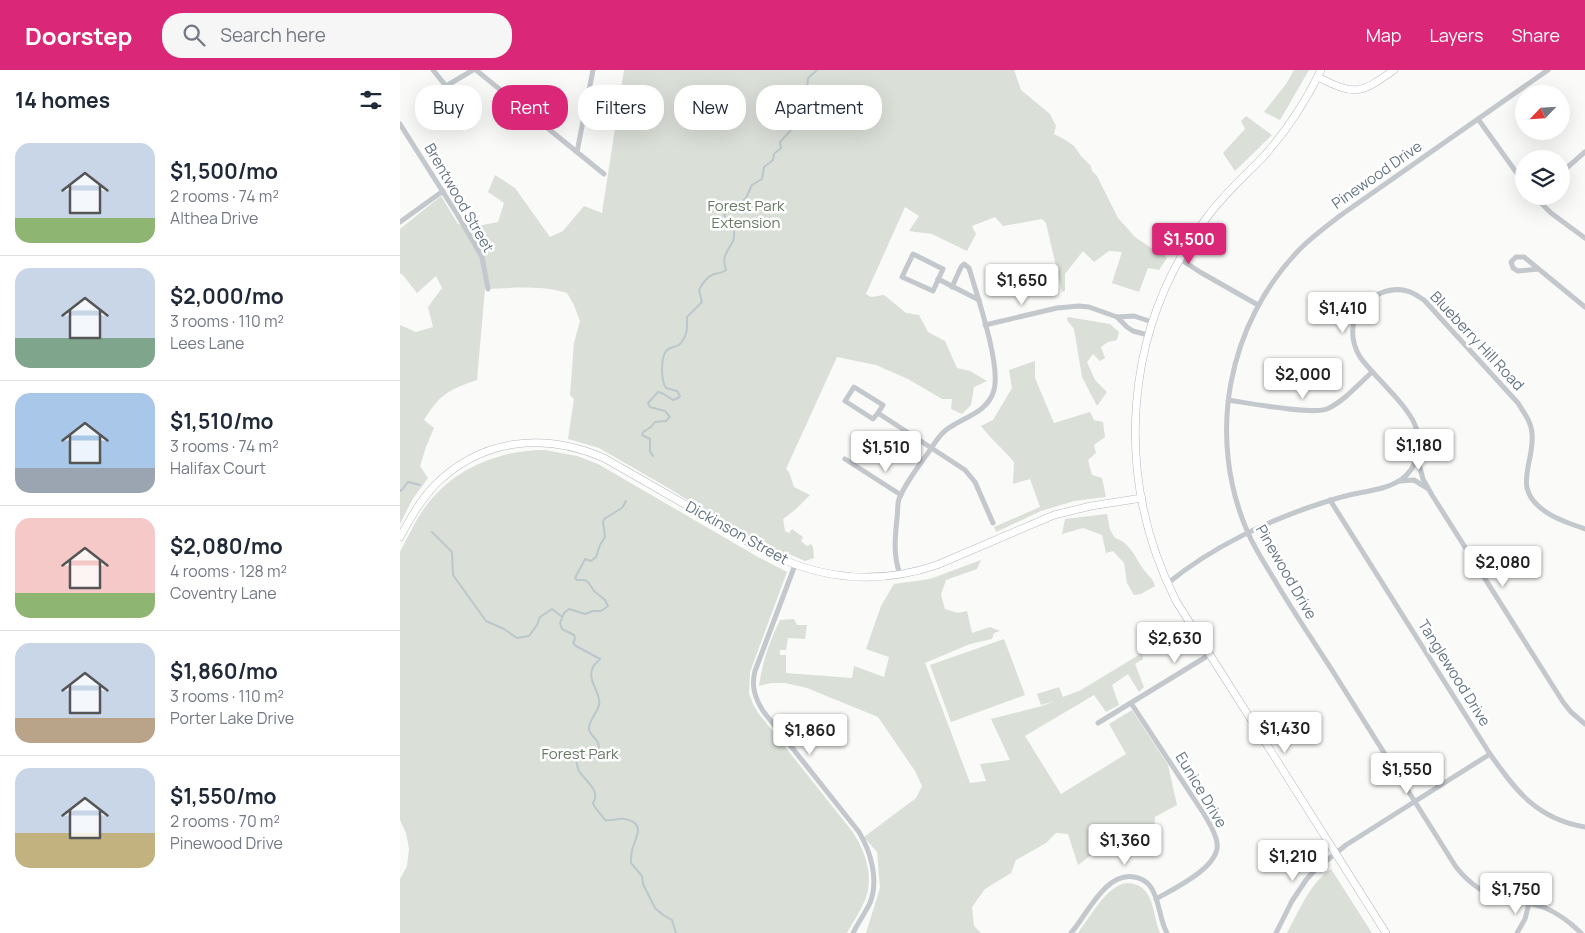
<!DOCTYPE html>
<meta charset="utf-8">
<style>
body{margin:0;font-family:Manrope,sans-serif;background:#f6f6f7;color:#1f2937;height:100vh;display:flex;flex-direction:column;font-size:19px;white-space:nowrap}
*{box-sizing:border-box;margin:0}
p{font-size:16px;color:#747a83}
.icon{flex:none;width:28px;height:28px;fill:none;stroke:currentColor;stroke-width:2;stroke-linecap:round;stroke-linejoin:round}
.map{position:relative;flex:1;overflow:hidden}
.sheet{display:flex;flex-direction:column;background:#fff;width:400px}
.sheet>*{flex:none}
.guide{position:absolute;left:15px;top:15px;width:475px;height:45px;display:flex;gap:10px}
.needle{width:32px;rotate:245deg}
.buttons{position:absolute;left:1115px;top:15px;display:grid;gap:10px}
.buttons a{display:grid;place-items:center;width:55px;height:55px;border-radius:50%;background:#fff;box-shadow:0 5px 20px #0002;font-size:25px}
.price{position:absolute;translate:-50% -42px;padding:0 11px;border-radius:5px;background:#fff;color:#222;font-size:16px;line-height:32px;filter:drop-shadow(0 1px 2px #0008)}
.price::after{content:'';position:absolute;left:50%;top:30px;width:15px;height:11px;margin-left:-8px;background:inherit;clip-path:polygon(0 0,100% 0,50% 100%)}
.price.selected{background:#db2777;color:#fff}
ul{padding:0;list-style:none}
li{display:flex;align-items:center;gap:15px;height:125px;padding:0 15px}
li+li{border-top:1px solid #e0e1e3}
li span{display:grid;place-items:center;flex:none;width:140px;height:100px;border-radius:15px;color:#555}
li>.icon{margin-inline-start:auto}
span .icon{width:60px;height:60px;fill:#fffc;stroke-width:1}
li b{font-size:21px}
h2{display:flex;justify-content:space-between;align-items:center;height:60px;padding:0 15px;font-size:21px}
.tag{padding:0 18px;border-radius:20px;background:#fff;box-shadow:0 5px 20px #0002;font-size:18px;line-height:45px}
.tag.selected{background:#db2777;color:#fff}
header{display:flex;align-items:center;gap:30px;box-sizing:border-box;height:70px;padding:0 25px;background:#db2777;color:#fff}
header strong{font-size:24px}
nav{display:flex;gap:28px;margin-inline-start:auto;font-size:18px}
.search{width:350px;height:45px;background:#f6f6f7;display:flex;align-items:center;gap:12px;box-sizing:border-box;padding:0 18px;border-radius:20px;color:#747a83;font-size:19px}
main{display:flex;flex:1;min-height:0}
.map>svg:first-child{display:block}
.green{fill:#dadfd7}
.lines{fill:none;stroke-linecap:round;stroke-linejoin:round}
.stream{stroke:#bbc7cb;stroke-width:2}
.secondary-casing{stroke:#b3babf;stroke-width:8}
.street{stroke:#c3c8cc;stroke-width:5}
.secondary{stroke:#fff;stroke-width:7}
.labels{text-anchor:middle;stroke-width:5;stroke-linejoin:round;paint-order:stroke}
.street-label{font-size:15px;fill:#657683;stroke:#fff}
.park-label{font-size:15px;fill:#687a64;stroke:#fff}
</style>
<header>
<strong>Doorstep</strong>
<div class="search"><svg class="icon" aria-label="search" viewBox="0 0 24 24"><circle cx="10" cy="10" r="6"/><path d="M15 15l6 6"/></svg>Search here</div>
<nav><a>Map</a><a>Layers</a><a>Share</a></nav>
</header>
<main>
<section class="sheet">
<h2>14 homes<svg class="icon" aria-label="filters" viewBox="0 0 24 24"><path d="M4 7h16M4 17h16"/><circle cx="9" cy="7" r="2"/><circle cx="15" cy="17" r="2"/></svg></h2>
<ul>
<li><span style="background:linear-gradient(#c9d6e8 75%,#8fb573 0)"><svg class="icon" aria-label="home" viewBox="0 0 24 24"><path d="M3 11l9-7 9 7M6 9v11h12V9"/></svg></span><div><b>$1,500/mo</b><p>2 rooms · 74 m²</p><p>Althea Drive</p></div></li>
<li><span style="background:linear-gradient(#c9d6e8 70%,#7fa58c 0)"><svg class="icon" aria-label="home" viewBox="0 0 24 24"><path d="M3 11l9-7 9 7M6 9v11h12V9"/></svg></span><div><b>$2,000/mo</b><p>3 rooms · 110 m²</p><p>Lees Lane</p></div></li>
<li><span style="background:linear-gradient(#a9c7e8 75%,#9aa5b1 0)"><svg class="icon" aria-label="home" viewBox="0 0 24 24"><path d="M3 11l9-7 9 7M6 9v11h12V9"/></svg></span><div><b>$1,510/mo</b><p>3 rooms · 74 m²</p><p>Halifax Court</p></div></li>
<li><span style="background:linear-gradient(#f6c9c9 75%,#8fb573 0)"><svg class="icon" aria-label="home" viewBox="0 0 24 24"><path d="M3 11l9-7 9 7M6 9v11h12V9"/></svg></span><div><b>$2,080/mo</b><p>4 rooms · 128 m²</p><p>Coventry Lane</p></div></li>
<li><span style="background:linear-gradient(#c9d6e8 75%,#b9a48a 0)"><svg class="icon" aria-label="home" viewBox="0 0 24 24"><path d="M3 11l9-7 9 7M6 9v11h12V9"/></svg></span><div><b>$1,860/mo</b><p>3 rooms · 110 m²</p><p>Porter Lake Drive</p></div></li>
<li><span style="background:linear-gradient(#c9d6e8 65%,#c2b280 0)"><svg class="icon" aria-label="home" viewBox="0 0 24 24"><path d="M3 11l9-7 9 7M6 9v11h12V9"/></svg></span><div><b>$1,550/mo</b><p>2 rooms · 70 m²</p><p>Pinewood Drive</p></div></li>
</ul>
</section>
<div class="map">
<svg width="1185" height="863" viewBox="0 0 1185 863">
<rect width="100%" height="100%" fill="#fafaf8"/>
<g class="green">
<path d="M224,0H614L621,20L650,44L656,56L654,64L664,69L674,76L681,86L691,96L692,101L697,106L718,148L735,167L754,180L760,179L767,188L759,200L748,198L739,222L712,213L722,182L709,181L694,192L683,181L665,204V221L662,222L646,153L642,149L603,156L595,147L572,156L576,164L567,181L532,164L509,161L519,146L505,137L466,224L471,227L484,225L506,243L519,245L528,262L545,271L557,298L570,301L587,311L574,317L571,335L562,344L551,339L552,329H542L508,309L476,295L437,287L386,399L389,402L394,417L410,425L396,439L383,449L385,461L389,463L392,459L403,467L401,471L407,476L411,474L413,477L414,488L405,491L389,484V489L337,461L270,419L199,378L168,369L174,329L170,325L174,273L180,251L174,235L167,223C141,215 112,218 85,219L77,310C48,320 40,324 24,350L34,358L26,377L20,396L28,408L12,430L0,454V255L16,262L33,257L28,237L42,218L36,206L17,223L2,204H0V159L41,126L58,154L73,157L98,152L104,133L88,122L95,105L115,118L150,167L163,161L184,136L202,143Z"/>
<polygon points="894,0 909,0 880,50 864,42 886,14"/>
<polygon points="846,46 872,65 835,101 823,83 845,59 841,51"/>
<polygon points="668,247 710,254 719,262 717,270 708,272 701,277 705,288 700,291 693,284 687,292 695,310 707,322 697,336 682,307 674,259 667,250"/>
<path d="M635,291V308L654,353L690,342L694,350L703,352L705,367L694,375L696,383L688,390L692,405L702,408L706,427L674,431L641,441L596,462L594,457L640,437L630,409L613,414L614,392C603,379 591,369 581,356L593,350L612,318L609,300Z"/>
<path d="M145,380L177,386L198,394L358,487L387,502L350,602L349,623L353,634L359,644L452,761C464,779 473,802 467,824C463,838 454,850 447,863H0V809L7,796L9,779L6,763L0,750V482C9,465 17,447 29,432C57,397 101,380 145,380Z"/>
<path d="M707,444L710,460L715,468C731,473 735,488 744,500C748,506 753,508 755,516L741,524L734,525L727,513L724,493L713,481L706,483L702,465L683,458L662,464L665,449Z"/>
<path d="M581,490L577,499L546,510L541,525L545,539L558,543L567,541L572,563L590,557L600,561L594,563L592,569L570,574L525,593L570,713L586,711L580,694L610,690L591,649L642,636L655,631L641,635L637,624L659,617L663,627L681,620L742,583L743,589L735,594L744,617L739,622L728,604L712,615L719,635L706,642L694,625L625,666L661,724L726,684L709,654L732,640L768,695L777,735L755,747L753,772L729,763L710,771L678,795L668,764L656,763L646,773L616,790L611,803L585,819L572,837L574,856L581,863H466L480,818L477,782L464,767L516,728L522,716L515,701L478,647L407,618L385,613H371L359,616C363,590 369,573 380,550L394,549L397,555H407L405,569L388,568L386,580H380V585H386V603L452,608L454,596L484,607L489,587L466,579L481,536L494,514L530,509Z"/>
<polygon points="604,569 625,625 551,652 530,595"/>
<path d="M931,799L972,863H887C899,841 910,813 931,799Z"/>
<path d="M727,813C755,814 752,844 760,863H678C690,847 707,815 727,813Z"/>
</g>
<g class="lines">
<g class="stream">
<path d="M253,386L250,381V369L242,365L243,362L251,357L255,352L266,351L270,347L265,341L250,337L248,333L258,322L262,323L273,330L278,328L280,326L277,321L266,318C261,311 260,287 267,280C271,276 277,278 281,273C288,264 287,258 287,247L302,232L299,220C302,214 306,207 314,204C319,203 322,203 326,200C319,180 336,178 334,162C332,154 326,151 324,144L337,136L346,128L352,115L362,109L364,97L373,90L374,84L381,78L380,72L392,59C394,47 385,45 399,36C402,26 408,19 408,8L417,0"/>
<polyline points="0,420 1,421 8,412 20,415"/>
<path d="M226,431L222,438L204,449L203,452L205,467L200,475L196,487L191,491L185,489L184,491L175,508L177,510H185L188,512L194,521L205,530L208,536L201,541H193L185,544L169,539L164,543L160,553L162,559L174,565L175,569L173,573L176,576L200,589C198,592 194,594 193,597C186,611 202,623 199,635C197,644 188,650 189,660C191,666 196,668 198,673C199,676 199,681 200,685L195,688L188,683L180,684L176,689C177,693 177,698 179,701C186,712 201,720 193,733C194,738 202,745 205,750C212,751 218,748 225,749C245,753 237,765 233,777C231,782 231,788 231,793L242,806L243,814L255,838L263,845L272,850L276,863"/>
<polyline points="32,462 52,482 53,505 86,551 104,559 117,568 129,566 137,555 140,547 152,539 161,546"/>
</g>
<defs>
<g id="secondary">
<path d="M921,0C906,31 888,59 865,85C846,105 825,123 808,146C723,258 713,405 776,531L986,863"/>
<path d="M918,7C955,26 960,24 994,0"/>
<path d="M0,467C10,449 20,431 34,416C81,368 145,362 204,388C241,409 277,430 314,451C333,463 353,476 373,485C427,511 481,514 537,495L654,445L691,436L742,428"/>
</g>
</defs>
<use href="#secondary" class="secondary-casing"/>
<g class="street">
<polyline points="33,0 46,16 64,47"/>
<polyline points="76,0 204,104"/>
<path d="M1148,0L941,145C927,156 913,166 900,179C827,254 806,367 848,463C855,479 865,494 874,509C894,543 916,575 937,608C977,671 1016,734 1056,797C1068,812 1085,825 1104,829C1117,832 1130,833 1143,837C1158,843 1170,852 1181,863"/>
<polyline points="46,16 73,0"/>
<polyline points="1078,49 1124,113"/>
<polyline points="0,54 57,144 82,187 88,219"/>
<polyline points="177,82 193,0"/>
<polyline points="1161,103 1185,82"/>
<polyline points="1134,126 1151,143 1185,168"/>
<polyline points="0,152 43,121"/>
<polygon points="513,184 543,199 533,221 502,207"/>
<polyline points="780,189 800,202 858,235"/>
<polyline points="1138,199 1118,201 1113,198 1111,192 1116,187 1124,187 1185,237"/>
<polyline points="538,209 579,230"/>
<polyline points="717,247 734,246 752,252"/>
<polyline points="585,255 657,238 679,236 689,237 717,247 727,257 733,261 748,265"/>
<path d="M828,330C848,333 912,345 927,339C943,332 959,314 972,302"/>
<polyline points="478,343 483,335 454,317 445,331 473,349 478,343 565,400 575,412 593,453"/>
<polyline points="1017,387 1023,409 1032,425 1163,632 1171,642 1185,654"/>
<polyline points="445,389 501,425"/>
<polyline points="1000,411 1014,410 1027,418"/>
<path d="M930,430L1090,684C1116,721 1137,749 1185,757"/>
<path d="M395,495L355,601C351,616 355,628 363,641L459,762C471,782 479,810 470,833C465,843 458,853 453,863"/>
<path d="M500,504C493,486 495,467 497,448C498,442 497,435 499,429C505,414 516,400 525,387C532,378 537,367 546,360C563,347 588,343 594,320C601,295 577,225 569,198L564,194L561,197L552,217"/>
<path d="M768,513C812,477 869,450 922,433C934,429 947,425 959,423C974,420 989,418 1002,409C1017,398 1021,378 1017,361C1012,338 975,308 960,287C954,277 951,264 954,252C960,231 985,215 1007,221C1013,222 1019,227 1024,230L1118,333C1124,343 1132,353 1132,364C1135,394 1110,418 1146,442C1157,450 1172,454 1185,459"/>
<path d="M731,633L804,744C809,753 816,763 817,773C821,797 773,819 756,829"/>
<polyline points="698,653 809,585"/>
<path d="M671,863C687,845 705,802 734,807C740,808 746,811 750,816C760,829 759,849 767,863"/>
<polyline points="876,863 892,831 906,810 915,800 946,775 1090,684"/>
<polyline points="1117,863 1125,849 1129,833"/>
</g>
<use href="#secondary" class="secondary"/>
</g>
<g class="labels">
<g class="street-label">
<text transform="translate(977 105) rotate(-35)" y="5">Pinewood Drive</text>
<text transform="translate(59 128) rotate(60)" y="5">Brentwood Street</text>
<text transform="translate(1077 271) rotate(47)" y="5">Blueberry Hill Road</text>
<text transform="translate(337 463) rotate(29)" y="5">Dickinson Street</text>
<text transform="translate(886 502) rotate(60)" y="5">Pinewood Drive</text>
<text transform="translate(1054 603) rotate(58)" y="5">Tanglewood Drive</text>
<text transform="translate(801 720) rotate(59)" y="5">Eunice Drive</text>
</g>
<g class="park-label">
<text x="346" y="141">Forest Park<tspan x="346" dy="17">Extension</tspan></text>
<text x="180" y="689">Forest Park</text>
</g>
</g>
</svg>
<div class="buttons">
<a><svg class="needle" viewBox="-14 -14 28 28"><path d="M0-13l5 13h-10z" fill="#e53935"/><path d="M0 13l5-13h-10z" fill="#747a83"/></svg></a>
<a><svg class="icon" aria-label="layers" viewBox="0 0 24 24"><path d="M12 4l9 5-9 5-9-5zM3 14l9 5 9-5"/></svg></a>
</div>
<b class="price selected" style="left:789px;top:195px">$1,500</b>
<b class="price" style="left:622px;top:236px">$1,650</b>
<b class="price" style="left:943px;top:264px">$1,410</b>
<b class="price" style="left:903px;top:330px">$2,000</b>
<b class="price" style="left:1019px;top:401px">$1,180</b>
<b class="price" style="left:486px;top:403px">$1,510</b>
<b class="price" style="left:1103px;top:518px">$2,080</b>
<b class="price" style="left:775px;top:594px">$2,630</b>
<b class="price" style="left:885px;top:684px">$1,430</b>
<b class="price" style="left:410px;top:686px">$1,860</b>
<b class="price" style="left:1007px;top:725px">$1,550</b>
<b class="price" style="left:725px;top:796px">$1,360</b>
<b class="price" style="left:893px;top:812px">$1,210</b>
<b class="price" style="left:1116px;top:845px">$1,750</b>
<div class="guide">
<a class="tag">Buy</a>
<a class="tag selected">Rent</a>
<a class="tag">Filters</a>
<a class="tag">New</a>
<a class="tag">Apartment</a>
</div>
</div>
</main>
